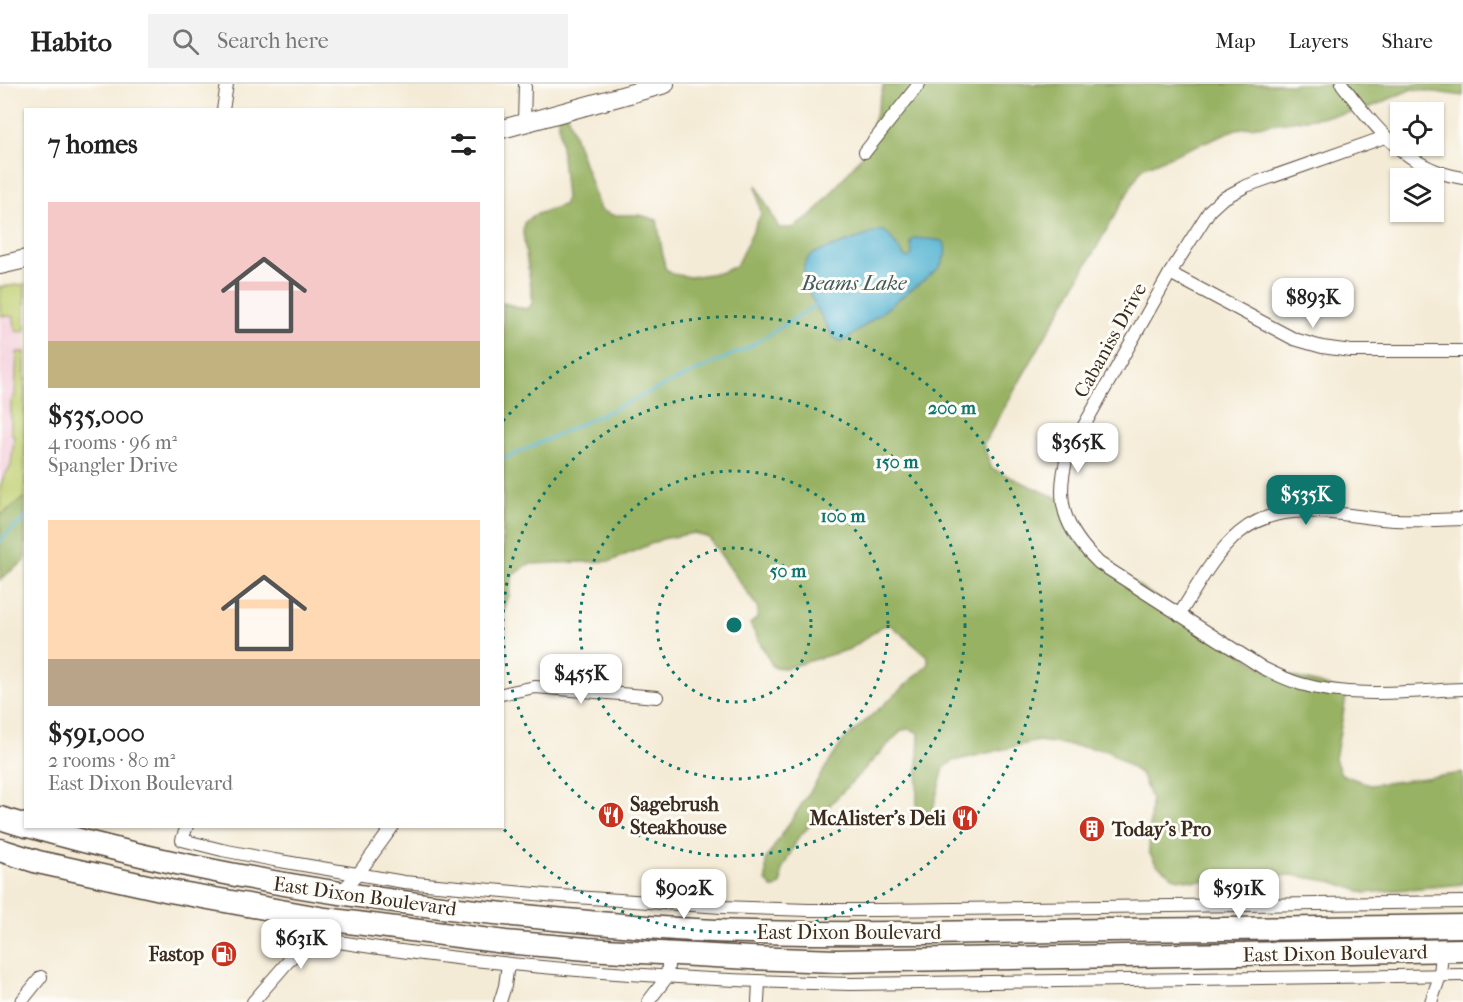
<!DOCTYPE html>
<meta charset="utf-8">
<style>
body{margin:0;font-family:"IM FELL French Canon",serif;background:#f2f2f2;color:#222;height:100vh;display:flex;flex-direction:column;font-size:22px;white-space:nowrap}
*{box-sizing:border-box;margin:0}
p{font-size:20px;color:#767676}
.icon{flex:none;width:33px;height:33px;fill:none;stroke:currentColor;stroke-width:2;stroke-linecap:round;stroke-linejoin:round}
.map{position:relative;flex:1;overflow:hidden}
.drawer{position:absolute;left:24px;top:24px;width:480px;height:720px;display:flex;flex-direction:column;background:#fff;border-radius:0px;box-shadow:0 2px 4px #0004}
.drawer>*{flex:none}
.controls{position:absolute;left:1390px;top:18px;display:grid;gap:12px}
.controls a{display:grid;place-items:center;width:54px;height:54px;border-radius:0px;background:#fff;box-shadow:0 2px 4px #0004;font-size:30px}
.price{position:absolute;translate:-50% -51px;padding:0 14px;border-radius:12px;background:#fff;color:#222;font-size:20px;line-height:39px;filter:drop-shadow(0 2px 3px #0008)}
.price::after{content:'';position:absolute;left:50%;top:36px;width:18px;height:14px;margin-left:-9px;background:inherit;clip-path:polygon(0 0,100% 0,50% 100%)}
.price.active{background:#0f766e;color:#fff}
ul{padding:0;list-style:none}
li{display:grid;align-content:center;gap:12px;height:318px;padding:0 24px}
li span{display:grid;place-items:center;height:186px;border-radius:0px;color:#555}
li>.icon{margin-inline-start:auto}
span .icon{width:108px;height:108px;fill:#fffc;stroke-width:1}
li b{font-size:26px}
h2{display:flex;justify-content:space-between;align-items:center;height:72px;padding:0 24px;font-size:26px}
header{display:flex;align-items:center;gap:36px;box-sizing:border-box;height:84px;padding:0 30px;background:#fff;border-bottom:2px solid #e0e0e0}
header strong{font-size:28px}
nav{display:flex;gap:33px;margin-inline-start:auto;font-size:21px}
.search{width:420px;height:54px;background:#f2f2f2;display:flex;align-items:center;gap:15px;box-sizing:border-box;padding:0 21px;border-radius:0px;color:#767676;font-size:22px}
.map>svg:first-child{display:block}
.built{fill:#f4cfdc}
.green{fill:#c0cf71;stroke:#7e7c48;stroke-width:1.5}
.forest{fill:#98b263;stroke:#6a6e40;stroke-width:1.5}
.water{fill:#53b3d1;stroke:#476e78;stroke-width:1.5}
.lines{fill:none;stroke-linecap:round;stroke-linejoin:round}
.stream{stroke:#53b3d1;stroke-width:3}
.street-casing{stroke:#57473a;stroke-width:14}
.secondary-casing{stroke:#57473a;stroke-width:20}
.highway-casing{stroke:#57473a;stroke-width:25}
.street{stroke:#fff;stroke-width:12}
.secondary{stroke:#fff;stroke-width:18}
.highway{stroke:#fff;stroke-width:22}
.ring{fill:none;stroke:#0f766e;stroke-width:3;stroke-dasharray:3 6}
.labels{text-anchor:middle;stroke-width:6;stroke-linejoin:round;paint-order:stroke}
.street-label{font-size:20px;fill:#3b2a1e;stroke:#fdfcf7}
.poi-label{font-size:20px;font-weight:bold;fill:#3b2a1e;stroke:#fdfcf7;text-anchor:start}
.water-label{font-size:21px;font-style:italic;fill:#435a5d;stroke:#fdfcf7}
.centre{fill:#0f766e;stroke:#fdfcf7;stroke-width:3}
.ring-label{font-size:18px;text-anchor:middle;font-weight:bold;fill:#0f766e;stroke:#fdfcf7;stroke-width:6;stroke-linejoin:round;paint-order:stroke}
</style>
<header>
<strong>Habito</strong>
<div class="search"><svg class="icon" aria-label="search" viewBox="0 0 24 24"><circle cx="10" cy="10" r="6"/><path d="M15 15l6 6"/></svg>Search here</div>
<nav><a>Map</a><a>Layers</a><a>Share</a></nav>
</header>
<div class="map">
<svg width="1463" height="918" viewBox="0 0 1463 918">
<rect width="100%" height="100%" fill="#fdfcf7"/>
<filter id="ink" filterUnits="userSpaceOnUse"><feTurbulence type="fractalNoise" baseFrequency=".0167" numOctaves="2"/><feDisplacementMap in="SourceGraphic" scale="12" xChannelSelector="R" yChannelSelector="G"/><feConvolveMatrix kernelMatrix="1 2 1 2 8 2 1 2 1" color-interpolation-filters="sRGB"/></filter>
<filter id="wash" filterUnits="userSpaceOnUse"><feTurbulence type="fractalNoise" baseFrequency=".008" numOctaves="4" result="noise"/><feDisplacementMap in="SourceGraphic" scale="24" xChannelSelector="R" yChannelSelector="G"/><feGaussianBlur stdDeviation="1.35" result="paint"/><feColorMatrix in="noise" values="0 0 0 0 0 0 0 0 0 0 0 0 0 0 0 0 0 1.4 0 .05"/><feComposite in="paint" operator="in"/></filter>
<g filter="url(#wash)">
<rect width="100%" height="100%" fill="#f4ebd6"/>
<polygon class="built" points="0,231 14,233 15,247 26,248 25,268 17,269 15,311 11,318 11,349 14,352 11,382 4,392 0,403"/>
<g class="green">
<polygon points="25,200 25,248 15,247 14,233 0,231 0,203"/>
<polygon points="18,268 25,268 25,413 0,432 0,403 4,392 11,382 14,353 11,348 11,318 15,311 17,269"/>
</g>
<g class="forest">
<polygon points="884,0 1463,0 1463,12 1412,5 1362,27 1236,45 1142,84 983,361 992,385 1062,416 1086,467 1263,584 1347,608 1335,675 1341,690 1370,701 1463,689 1463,800 1365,809 1334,798 1293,791 1194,797 1175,794 1156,780 1149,768 1151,716 1142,691 1107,666 1038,657 953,677 944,684 931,732 925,739 920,741 916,739 919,649 910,645 902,646 798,754 782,786 781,800 776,804 772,804 766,797 766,775 843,657 928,581 928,573 891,541 883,542 850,565 786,584 773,583 750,540 757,534 758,524 709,454 694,449 662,455 611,477 529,480 513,491 509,512 503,528 503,219 525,225 530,223 533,217 523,149 524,139 532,132 563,121 566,114 558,30 566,27 600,126 612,131 640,131 657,136 665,184 672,190 690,193 723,188 736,182 761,130 756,101 779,144 793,144 813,131 865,68"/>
<polygon points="25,413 25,477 8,489 0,496 0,432"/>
</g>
<path class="water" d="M879,147H884L888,150L905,173L908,174L912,171L911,158L914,154L939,156L944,158C948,168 944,175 939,184L846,256L840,257L833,253C824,236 800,200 804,182C805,177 808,174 812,170Z"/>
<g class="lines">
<g class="stream">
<polyline points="502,376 749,263 816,221"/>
<polyline points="0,457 12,445 26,434"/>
</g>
</g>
</g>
<g filter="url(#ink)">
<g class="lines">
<defs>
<g id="street">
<path d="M1342,0C1374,42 1407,86 1463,94"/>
<polyline points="223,26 227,0"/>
<polyline points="524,39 525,0"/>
<path d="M1385,53L1246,102L1222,115L1210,126L1170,189L1068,370C1054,417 1064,445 1099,479L1263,584C1275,590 1288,596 1301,600C1352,615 1411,607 1463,605"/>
<polyline points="865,68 919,0"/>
<polyline points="1170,189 1294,255 1322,263 1351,267 1463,267"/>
<path d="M1179,531C1197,503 1213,471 1239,449C1283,412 1343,433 1394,436C1417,437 1440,436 1463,435"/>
<polyline points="502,610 535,603 657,613"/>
<polyline points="187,742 182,756 222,766 274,776 404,798 546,811 722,823 809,826 883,826 1463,818"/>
<polyline points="340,809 358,790 393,742"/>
<path d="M309,855L326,856C499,884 675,896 851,900L1463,891"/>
<polyline points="21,918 41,893"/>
<polyline points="253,918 325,835"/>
<polyline points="500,918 505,902 508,880"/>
<polyline points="648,918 667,893 669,870"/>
<polyline points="758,918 759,898"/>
<polyline points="1431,918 1440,892 1442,867"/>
</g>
<g id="secondary">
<polyline points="502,45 665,0"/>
<polyline points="0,181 26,175"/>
</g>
<g id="highway">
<polyline points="0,734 26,742"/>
<path d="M28,742C193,789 364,817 535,833C607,840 680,847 752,848C870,851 989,848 1107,846C1226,845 1344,844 1463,842"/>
<polyline points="0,766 38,778 170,807 325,835 505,858 587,865 750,874 837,877 1463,866"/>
</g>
</defs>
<use href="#street" class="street-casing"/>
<use href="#secondary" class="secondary-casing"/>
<use href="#highway" class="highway-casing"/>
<use href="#street" class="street"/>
<use href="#secondary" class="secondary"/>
<use href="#highway" class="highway"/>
</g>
</g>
<g class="ring">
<circle cx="734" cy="541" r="77"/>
<circle cx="734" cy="541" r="154"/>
<circle cx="734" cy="541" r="231"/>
<path d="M503 337A308 308 0 1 1 502 743"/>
</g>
<defs>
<symbol id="restaurant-disc" viewBox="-11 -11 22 22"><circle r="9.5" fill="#c8321e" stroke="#fdfcf7"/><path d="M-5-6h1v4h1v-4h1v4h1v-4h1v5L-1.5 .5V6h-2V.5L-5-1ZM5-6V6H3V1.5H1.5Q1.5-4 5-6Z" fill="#fff"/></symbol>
<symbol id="building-disc" viewBox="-11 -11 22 22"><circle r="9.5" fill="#c8321e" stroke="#fdfcf7"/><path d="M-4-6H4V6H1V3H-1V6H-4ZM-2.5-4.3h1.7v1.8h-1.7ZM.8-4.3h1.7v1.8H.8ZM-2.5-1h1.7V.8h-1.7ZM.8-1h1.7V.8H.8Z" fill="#fff"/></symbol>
<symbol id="fuel-disc" viewBox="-11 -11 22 22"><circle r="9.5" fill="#c8321e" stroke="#fdfcf7"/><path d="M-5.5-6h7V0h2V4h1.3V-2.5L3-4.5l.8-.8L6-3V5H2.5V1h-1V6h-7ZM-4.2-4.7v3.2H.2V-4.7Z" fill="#fff"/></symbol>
</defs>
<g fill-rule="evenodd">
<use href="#restaurant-disc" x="596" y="716" width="30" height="30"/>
<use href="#restaurant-disc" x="950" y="719" width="30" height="30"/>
<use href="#building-disc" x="1077" y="730" width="30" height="30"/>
<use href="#fuel-disc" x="209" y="855" width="30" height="30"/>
</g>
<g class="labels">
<g class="street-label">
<text transform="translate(1110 256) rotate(-61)" y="7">Cabaniss Drive</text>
<text transform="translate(365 812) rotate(8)" y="7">East Dixon Boulevard</text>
<text x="849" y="855">East Dixon Boulevard</text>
<text transform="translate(1335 869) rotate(-1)" y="7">East Dixon Boulevard</text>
</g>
<g class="poi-label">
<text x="630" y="727">Sagebrush<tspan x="630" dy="23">Steakhouse</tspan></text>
<text x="946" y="741" text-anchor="end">McAlister's Deli</text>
<text x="1112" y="752">Today's Pro</text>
<text x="204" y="877" text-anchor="end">Fastop</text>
</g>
<g class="water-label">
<text x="854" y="206">Beams Lake</text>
</g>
</g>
<circle cx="734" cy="541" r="9" class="centre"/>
<g class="ring-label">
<text x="952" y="330">200 m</text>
<text x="897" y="384">150 m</text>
<text x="843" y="438">100 m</text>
<text x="788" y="493">50 m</text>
</g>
</svg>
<div class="controls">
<a><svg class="icon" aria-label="locate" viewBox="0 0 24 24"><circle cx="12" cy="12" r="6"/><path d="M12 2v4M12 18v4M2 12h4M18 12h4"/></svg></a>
<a><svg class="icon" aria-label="layers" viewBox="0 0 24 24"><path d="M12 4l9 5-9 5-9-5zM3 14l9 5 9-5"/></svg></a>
</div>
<b class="price" style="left:1313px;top:245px">$893K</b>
<b class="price" style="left:1078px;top:390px">$365K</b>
<b class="price active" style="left:1306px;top:442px">$535K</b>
<b class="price" style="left:581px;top:621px">$455K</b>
<b class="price" style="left:684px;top:836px">$902K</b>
<b class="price" style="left:1239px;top:836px">$591K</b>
<b class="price" style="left:301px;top:886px">$631K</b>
<section class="drawer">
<h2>7 homes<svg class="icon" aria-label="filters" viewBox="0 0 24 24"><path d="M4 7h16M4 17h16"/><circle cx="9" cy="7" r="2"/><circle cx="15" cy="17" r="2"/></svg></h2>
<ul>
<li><span style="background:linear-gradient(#f6c9c9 75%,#c2b280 0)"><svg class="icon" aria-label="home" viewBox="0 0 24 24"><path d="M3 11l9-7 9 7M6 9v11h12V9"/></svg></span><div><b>$535,000</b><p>4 rooms · 96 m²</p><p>Spangler Drive</p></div></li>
<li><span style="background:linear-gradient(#ffd9b3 75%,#b9a48a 0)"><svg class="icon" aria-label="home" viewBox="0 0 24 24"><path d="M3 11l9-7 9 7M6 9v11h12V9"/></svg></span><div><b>$591,000</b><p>2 rooms · 80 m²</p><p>East Dixon Boulevard</p></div></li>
</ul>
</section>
</div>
